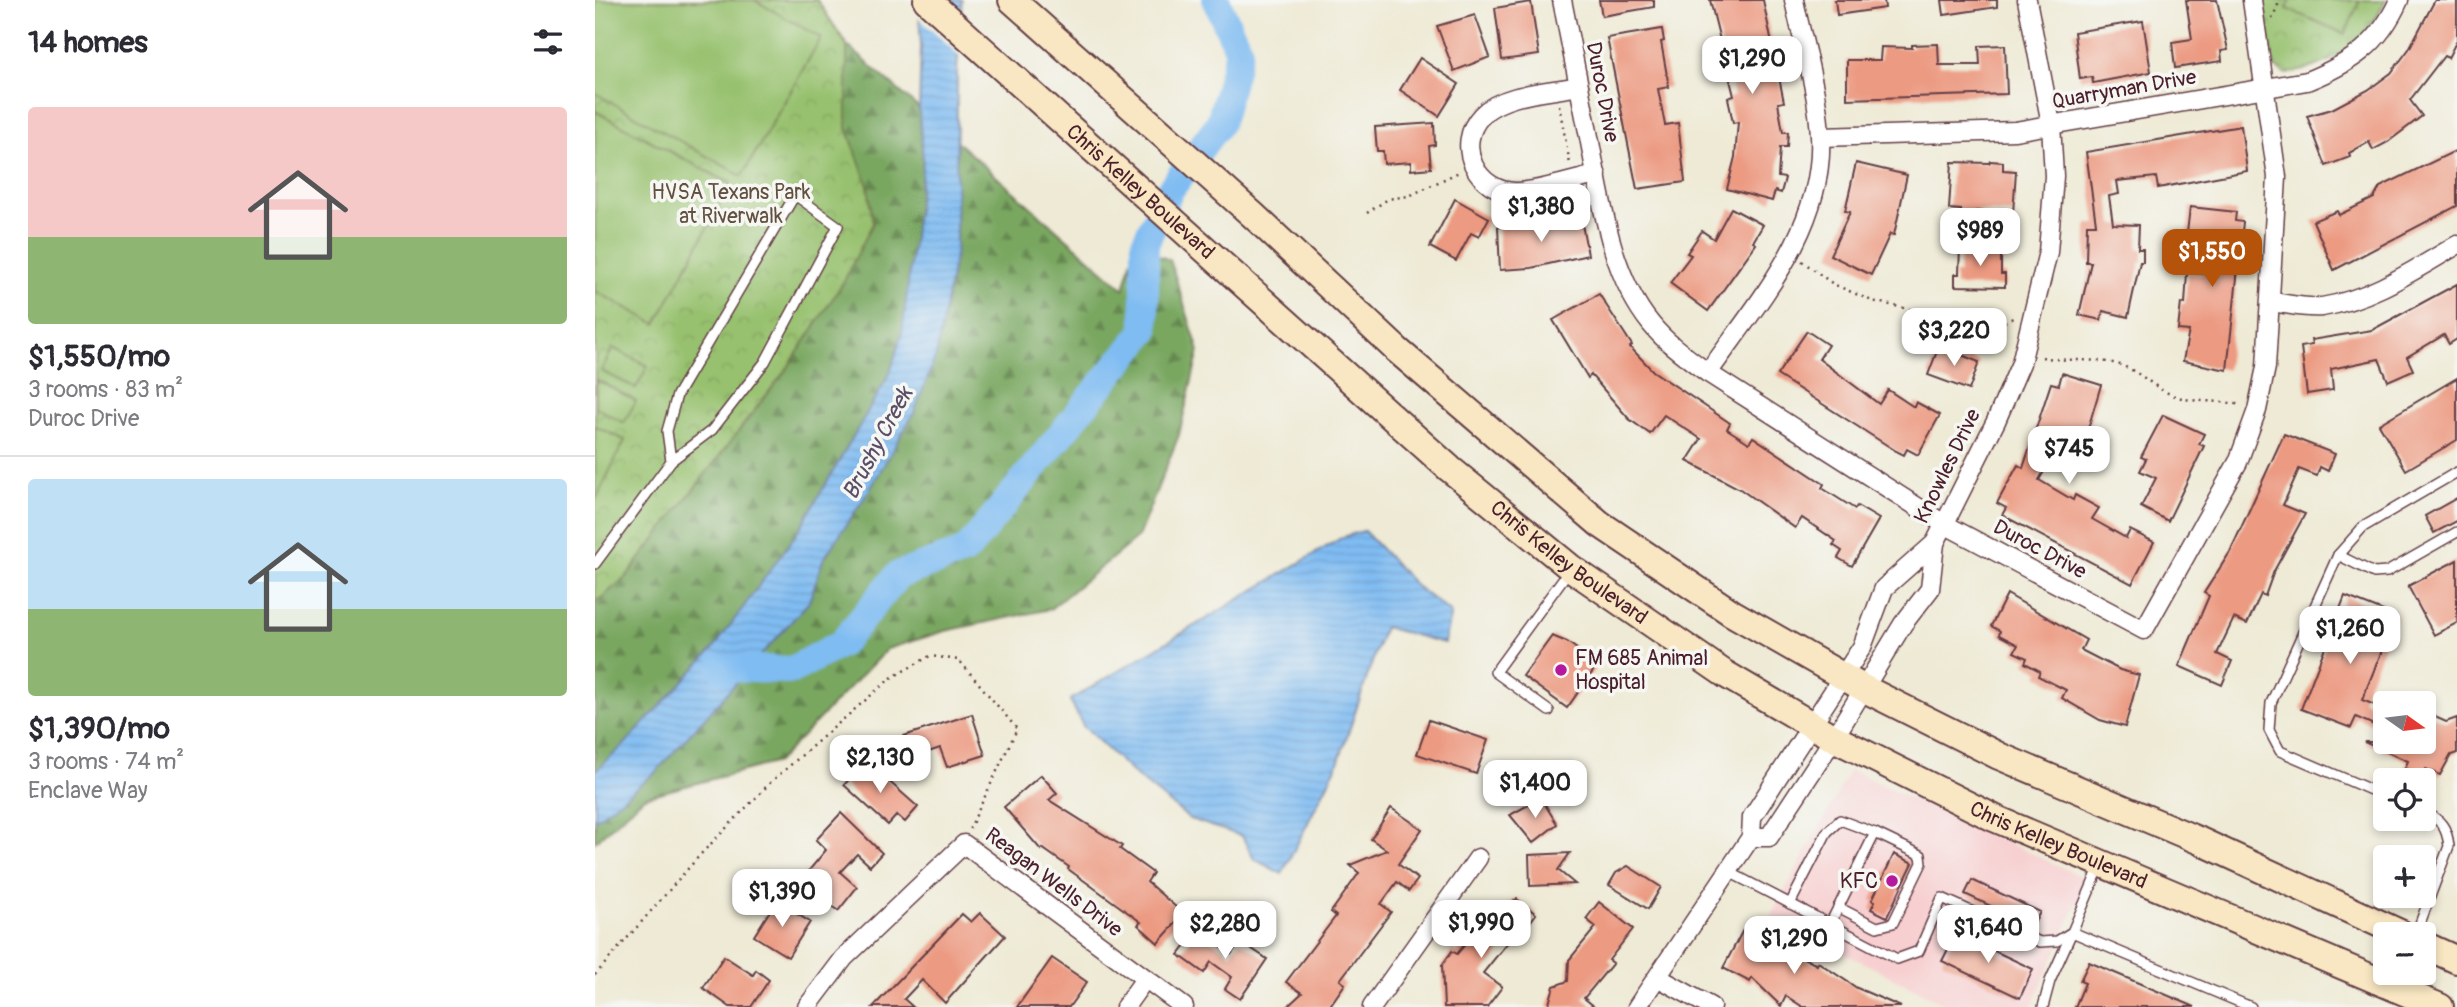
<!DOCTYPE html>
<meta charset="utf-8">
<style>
body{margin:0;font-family:Pangolin,sans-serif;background:#f2f2f3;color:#2b2b33;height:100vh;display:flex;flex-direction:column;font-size:26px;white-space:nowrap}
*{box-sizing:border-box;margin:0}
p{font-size:23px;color:#7c7c81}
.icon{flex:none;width:38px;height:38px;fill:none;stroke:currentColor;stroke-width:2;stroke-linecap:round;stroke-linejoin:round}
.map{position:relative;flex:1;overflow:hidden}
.side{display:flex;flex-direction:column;background:#fff;width:595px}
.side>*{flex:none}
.needle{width:46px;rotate:104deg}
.buttons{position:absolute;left:1778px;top:691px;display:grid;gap:14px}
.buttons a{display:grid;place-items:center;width:63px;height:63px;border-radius:7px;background:#fff;box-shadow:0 4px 10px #0003;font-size:35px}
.price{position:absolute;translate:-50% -60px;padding:0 16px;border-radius:14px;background:#fff;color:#222;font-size:23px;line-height:46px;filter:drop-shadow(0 2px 4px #0008)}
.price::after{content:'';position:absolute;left:50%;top:42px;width:21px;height:16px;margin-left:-10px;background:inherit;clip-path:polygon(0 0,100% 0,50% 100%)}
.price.on{background:#b45309;color:#fff}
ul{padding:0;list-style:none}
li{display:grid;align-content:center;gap:14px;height:371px;padding:0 28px}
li+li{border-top:2px solid #e1e1e2}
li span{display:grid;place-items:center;height:217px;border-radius:7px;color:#555}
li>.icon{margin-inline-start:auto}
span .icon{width:126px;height:126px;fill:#fffc;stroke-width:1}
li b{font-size:30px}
h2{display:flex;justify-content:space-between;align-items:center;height:84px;padding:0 28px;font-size:30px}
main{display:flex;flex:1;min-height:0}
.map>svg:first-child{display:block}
.built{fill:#f7cfd0}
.forest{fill:url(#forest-firs);stroke:#626346;stroke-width:2}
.park{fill:url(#park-crowns);stroke:#70704c;stroke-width:2}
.pitch{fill:#97c16e;stroke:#70704c;stroke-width:2}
.water{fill:url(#water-rules);stroke:#646e8e;stroke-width:2}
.pier{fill:#eeead5}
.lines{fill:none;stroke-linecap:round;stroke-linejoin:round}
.river{stroke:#7fbcf2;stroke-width:28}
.building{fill:#ec9a81}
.service-casing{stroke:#633d44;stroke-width:12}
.minor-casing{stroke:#633d44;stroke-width:21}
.secondary-casing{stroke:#633d44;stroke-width:30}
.path{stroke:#633d44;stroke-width:2.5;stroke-dasharray:2 5;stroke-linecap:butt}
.service{stroke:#fff;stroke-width:9}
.minor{stroke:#fff;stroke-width:18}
.secondary{stroke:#f9e7c3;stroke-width:26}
.poi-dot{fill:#b5179e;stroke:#f6f6f2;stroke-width:2.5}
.labels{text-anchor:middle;stroke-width:7;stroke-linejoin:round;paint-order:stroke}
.street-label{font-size:21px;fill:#4a1f2b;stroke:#f6f6f2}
.park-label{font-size:21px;fill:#61503f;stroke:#f6f6f2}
.poi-label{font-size:21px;fill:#4a1f2b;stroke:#f6f6f2;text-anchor:start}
.water-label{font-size:23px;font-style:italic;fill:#5a4e67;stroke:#f6f6f2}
</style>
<main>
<section class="side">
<h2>14 homes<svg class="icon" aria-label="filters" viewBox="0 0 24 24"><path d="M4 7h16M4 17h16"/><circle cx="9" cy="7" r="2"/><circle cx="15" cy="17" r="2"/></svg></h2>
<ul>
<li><span style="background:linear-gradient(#f6c9c9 60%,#8fb573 0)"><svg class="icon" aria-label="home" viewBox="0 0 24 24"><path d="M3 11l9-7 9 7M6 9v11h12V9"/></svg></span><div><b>$1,550/mo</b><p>3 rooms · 83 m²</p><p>Duroc Drive</p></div></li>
<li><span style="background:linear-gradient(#bfe0f5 60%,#8fb573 0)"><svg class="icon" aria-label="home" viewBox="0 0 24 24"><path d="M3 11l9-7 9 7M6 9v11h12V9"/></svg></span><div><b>$1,390/mo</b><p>3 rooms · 74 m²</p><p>Enclave Way</p></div></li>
</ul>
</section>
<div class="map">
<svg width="1862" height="1007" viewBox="0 0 1862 1007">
<defs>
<pattern id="forest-firs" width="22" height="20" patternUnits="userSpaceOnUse" patternTransform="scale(1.75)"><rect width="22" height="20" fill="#79a761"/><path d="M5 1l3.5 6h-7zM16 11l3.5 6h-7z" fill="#658750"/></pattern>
<pattern id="park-crowns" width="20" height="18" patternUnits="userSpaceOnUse" patternTransform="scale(1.75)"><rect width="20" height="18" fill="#97c16e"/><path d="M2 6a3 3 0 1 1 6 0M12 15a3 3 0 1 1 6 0" fill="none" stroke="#84a55f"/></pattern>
<pattern id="water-rules" width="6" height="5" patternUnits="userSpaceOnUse" patternTransform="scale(1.75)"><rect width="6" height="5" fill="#7fbcf2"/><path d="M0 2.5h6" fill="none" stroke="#6fa1d0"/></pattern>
</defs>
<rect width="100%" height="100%" fill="#f6f6f2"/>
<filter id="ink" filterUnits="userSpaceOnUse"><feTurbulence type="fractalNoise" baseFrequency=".0143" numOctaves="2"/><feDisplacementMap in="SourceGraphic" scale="14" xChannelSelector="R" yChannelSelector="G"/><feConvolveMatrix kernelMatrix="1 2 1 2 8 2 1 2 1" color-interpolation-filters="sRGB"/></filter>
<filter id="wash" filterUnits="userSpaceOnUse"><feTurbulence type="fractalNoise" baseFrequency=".00686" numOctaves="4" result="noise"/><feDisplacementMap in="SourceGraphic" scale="28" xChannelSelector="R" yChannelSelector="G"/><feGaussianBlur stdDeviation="1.57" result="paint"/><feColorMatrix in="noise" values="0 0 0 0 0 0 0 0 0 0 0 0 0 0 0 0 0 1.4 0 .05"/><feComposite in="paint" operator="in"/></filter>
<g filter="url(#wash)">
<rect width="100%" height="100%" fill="#eeead5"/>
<polygon class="built" points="1255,770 1492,879 1437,1007 1356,1007 1176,916"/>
<polygon class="forest" points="252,45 529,289 540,247 575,260 604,351 584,435 543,537 455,609 350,631 292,649 182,762 49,797 0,842 0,603 30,578 193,367 249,281 273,186 252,128"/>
<g class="park">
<polygon points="0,0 222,0 252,45 252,128 273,186 278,223 249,281 193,367 30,578 0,603"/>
<path d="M1667,0H1791C1768,45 1741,65 1691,74L1680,67L1678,60Z"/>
</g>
<g class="pitch">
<polygon points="0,0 159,0 226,38 147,176 0,93"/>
<polygon points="1696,0 1765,0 1750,34 1692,9"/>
<polygon points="0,111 136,184 61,324 0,291"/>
<polygon points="18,348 53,366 41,388 6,371"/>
<polygon points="2,380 41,401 29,423 0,407"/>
<polygon points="0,426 30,440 0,501"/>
</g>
<g class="water">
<polygon points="323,0 367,0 362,72 361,250 341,356 319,413 274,491 228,560 214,602 60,773 0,820 0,771 30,744 118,649 204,530 295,373 307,333 328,160 324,112 326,45"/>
<polygon points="769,531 822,587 856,613 849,643 789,627 743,763 687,874 659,859 647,836 595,819 541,776 488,726 475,700 748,537"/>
</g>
<polygon class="pier" points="320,0 354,0 369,14 367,58 321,16"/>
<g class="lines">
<polyline class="river" points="126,668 197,670 247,643 303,575 371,551 550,331 550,243 575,190 625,122 644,51 621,0"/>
</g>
<g id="blocks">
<g class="building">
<polygon points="1004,0 1059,0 1059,7 1007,16"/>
<polygon points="1115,0 1168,0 1189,102 1183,103 1188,132 1193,132 1192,147 1185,147 1183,177 1190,178 1186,193 1180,191 1177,201 1132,189 1140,157 1143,122 1138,123 1133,98 1139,96"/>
<polygon points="1240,0 1289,0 1290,8 1242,15"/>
<polygon points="1347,0 1402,0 1402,7 1349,15"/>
<polygon points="1591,0 1622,0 1633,50 1626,51 1627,61 1580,68 1577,42 1597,39"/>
<polygon points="1840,0 1862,0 1862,40 1853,58 1849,56 1815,100 1827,116 1793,142 1778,150 1774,142 1754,153 1755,157 1731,166 1712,116 1737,109 1773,90 1796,73 1814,49"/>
<polygon points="936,2 944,55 907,60 900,8"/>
<polygon points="880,15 895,57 859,71 842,26"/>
<polygon points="1548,21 1556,72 1498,83 1497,77 1485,79 1479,32"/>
<polygon points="1067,29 1069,41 1066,42 1074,87 1063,89 1070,125 1083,123 1090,182 1042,189 1012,38"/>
<polygon points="1343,44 1344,65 1385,65 1384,46 1410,45 1412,94 1252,99 1252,60 1285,60 1286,47 1317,48 1317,45"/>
<polygon points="825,58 864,84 844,116 805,90"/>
<polygon points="839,123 840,145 834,146 836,168 816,170 816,162 789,164 788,151 782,151 780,127"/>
<polygon points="1646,126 1652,171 1563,188 1561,177 1522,181 1524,194 1514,196 1518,224 1544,225 1543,249 1548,249 1548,262 1545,262 1533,317 1508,311 1506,320 1484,315 1496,262 1491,262 1492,224 1501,224 1491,152"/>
<polygon points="1862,150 1862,206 1739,270 1718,221 1742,211 1744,215 1779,198 1785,187"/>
<polygon points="1395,161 1408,162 1408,170 1421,171 1418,213 1381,211 1381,218 1366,217 1366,210 1354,209 1357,162 1394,163"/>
<polygon points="1261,163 1312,175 1299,235 1295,234 1276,275 1235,255 1255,212 1250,211"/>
<polygon points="860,199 894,218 884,237 876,233 861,261 835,247"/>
<polygon points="1595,207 1641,212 1640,221 1648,222 1632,370 1588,361 1594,331 1583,330 1586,303 1590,304 1592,273 1608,274 1610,235 1592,233"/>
<polygon points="1136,208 1168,225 1158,242 1161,244 1113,311 1075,283 1096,255 1092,253 1107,231 1119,239"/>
<polygon points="985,214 993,255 936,268 905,270 903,227 947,224"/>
<polygon points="1365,247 1406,249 1406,274 1410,274 1410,287 1360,286 1360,274 1364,274"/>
<polygon points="1862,284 1862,339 1854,344 1849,335 1812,357 1818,370 1793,381 1784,359 1736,369 1738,390 1712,394 1706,347 1717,345 1716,340 1777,330"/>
<polygon points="1004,294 1037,345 1035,347 1058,371 1135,423 1132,429 1154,443 1158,437 1229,484 1227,488 1260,509 1262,506 1284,519 1257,566 1243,558 1247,551 1238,545 1241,541 1207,518 1200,528 1145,489 1092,461 1106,439 1069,415 1055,434 1034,419 996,375 993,378 958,320"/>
<polygon points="1212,331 1233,345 1224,359 1284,404 1293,390 1319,407 1321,402 1345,415 1323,455 1312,449 1309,455 1301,451 1182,375"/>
<polygon points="1344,346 1384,362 1374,390 1333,375"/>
<polygon points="1467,373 1506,385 1492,432 1498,434 1485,469 1456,459 1444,480 1478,500 1480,495 1504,508 1497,519 1531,538 1535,530 1559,542 1537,584 1407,515 1411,508 1402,503 1423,465 1428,468 1456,383 1464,385"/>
<polygon points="1862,378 1862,440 1811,470 1784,424"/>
<polygon points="1568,415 1609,434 1604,444 1609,446 1573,521 1546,507 1561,478 1545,471 1551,459 1546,457"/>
<polygon points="1689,434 1740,454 1733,471 1725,467 1722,476 1704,469 1688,505 1710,514 1679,571 1670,596 1666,594 1652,624 1639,618 1622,654 1637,661 1627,685 1584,666 1614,596 1609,593 1635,552"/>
<polygon points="1862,498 1862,521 1839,533 1830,516"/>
<polygon points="1862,560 1862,623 1839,635 1813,586"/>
<polygon points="1412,594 1491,640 1486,650 1525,670 1544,675 1530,727 1505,720 1467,698 1471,690 1443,676 1445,671 1430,663 1432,658 1419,652 1423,645 1404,635 1405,631 1396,626"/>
<polygon points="1750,596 1801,616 1767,700 1790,709 1790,730 1761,717 1756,728 1706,709"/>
<polygon points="957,636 972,642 1003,664 972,708 928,676"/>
<polygon points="1829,712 1851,722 1862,718 1862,753 1856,755 1845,775 1831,769 1828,776 1810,768 1813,761 1769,742 1829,742"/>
<polygon points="377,714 390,755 352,767 345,748 316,758 309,736"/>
<polygon points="834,720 893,740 881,774 822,754"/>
<polygon points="271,761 323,807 310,822 302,815 293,825 249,785"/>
<polygon points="446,775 462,793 454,800 527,846 525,849 558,873 552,882 589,914 563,943 543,925 546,922 473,869 474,867 447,848 446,850 409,807"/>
<polygon points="946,798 962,824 938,843 915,815"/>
<polygon points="796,808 827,829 803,864 823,879 814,891 802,882 786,904 796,912 745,980 750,984 734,1007 692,1007 707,993 691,982 741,916 736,912 764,873 755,865 792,850 776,839"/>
<polygon points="246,813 287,853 275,866 262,854 245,872 262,887 243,911 206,880 231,850 221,840"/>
<polygon points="975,853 963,870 980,884 935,886 934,855"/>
<polygon points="1299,854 1318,863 1292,917 1276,909 1280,901 1277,900"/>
<polygon points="1033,866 1066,887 1053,909 1014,885 1021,873"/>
<polygon points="1377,880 1445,912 1438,926 1370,894"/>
<polygon points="922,899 941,914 922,940 917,937 888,973 907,987 892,1007 849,1007 847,965 857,951 862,954 881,931 890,927 900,935 911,905"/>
<polygon points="181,901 215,922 193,957 159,936"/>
<polygon points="1004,902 1038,929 1014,960 1018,963 989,998 1000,1007 953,1007 959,986 973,981 974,960 1001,927 991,919"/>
<polygon points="385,913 410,936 350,1003 327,980 309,999 318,1007 278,1007 367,914 376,922"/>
<polygon points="603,930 636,954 645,941 672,959 645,999 630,989 637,977 616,962 609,973 584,955"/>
<polygon points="1148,930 1163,930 1178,938 1176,941 1222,965 1223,962 1262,988 1306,1007 1208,1007 1191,996 1186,1006 1157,978 1155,982 1128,968"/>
<polygon points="1361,933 1438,969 1425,998 1347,961"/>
<polygon points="129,956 158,975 161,970 174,980 156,1007 135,1007 108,988"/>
<polygon points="457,958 492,982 474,1007 422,1007"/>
<polygon points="1494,962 1600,1007 1480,1007 1490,983 1485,981"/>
</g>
</g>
</g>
<g filter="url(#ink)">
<use href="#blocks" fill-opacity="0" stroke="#633d44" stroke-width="2"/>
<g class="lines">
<defs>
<g id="service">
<polyline points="1743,555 1779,573 1792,572 1862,532"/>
<polyline points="0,564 76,461 117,430 170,362 243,226 200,195 82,395 72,431 76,461"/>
<polyline points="954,711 900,672 975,569"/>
<polyline points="1790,796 1685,751 1674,730 1676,703 1743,555 1768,527 1862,472"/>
<polyline points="1134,872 1302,959 1324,951 1347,898 1445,942 1462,941 1477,932 1505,866"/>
<polyline points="1195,904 1232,832 1245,820 1280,833 1235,924"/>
<polyline points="1243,907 1282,927 1298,923 1327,863 1326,855 1280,833"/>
<path d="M1821,934L1854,846C1852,828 1846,819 1829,812"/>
<polyline points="1448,1007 1455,981 1477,932 1656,1007"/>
</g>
<g id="minor">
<path d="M967,0C976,46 985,91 994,137C1006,199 1015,274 1056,324C1072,344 1093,358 1113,373L1349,524L1549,630L1643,462L1662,410L1671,367L1682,177L1657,0"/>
<path d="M984,86C955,92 908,93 887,115C858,145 882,193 922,192C948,191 977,180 1002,175"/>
<path d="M1226,137L1420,131L1712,81C1756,63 1784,45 1804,0"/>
<path d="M1677,302C1693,304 1711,309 1727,307C1777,299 1819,270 1862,245"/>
<path d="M1113,373C1162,303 1230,228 1225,136C1223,91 1208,44 1199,0"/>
<polyline points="1156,837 1174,837 1239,738 1308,624 1335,589 1340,543 1401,421 1426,363 1453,252 1459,176 1456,124 1432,0"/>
<polyline points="1064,978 1116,1007"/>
<polyline points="212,1007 249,958 369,844 589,1007"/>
<polyline points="530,1007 550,979"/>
<polyline points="777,1007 883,858"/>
<polyline points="1042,1007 1156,837 1157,817 1267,647 1289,588 1340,543"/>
</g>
<g id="secondary">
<path id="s1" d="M332,0L855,469L976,568L1130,674L1239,738L1399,818L1845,1007"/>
<polyline points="417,0 659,216 802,350 1005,524 1137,613 1270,689 1404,756 1605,841 1807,934"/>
<polyline points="1829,945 1862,960"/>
</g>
</defs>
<use href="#service" class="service-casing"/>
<use href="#minor" class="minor-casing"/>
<use href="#secondary" class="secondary-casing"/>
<g class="path">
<polyline points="1677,19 1685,0"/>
<polyline points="964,105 975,164"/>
<polyline points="772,213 793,199 814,196 864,172"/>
<polyline points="1207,261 1238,284 1277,301 1318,310 1357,334 1380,335 1418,318"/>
<path d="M1447,357C1471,362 1494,358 1518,363C1543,368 1557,388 1580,396C1602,404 1624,399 1645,405"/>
<polyline points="0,975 105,855 177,781 296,678 335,656 364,660 422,729 374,830"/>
</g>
<use href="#service" class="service"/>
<use href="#minor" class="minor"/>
<use href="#secondary" class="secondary"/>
</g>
</g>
<g class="poi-dot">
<circle cx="966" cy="670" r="7"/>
<circle cx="1297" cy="881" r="7"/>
</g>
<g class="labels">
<g class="street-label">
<text transform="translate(1529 89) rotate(-10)" y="7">Quarryman Drive</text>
<text transform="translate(1008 92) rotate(79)" y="7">Duroc Drive</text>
<text dy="7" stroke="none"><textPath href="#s1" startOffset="287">Chris Kelley Boulevard</textPath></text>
<text transform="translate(1352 466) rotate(-64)" y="7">Knowles Drive</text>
<text transform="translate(1445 549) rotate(28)" y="7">Duroc Drive</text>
<text dy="7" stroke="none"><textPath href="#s1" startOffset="854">Chris Kelley Boulevard</textPath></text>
<text dy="7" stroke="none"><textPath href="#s1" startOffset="1421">Chris Kelley Boulevard</textPath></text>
<text transform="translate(459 882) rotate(37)" y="7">Reagan Wells Drive</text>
</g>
<g class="park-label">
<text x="136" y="199">HVSA Texans Park<tspan x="136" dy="24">at Riverwalk</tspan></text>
</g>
<g class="poi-label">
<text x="980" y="665">FM 685 Animal<tspan x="980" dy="24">Hospital</tspan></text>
<text x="1283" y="888" text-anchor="end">KFC</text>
</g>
<g class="water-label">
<text transform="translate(282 443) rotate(-62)" y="8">Brushy Creek</text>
</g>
</g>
</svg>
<div class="buttons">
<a><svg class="needle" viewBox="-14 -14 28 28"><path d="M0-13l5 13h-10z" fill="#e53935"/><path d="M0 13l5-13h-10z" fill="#7c7c81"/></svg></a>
<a><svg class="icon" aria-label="locate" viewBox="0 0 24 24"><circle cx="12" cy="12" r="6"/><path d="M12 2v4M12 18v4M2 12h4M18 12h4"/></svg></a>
<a>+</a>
<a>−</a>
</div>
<b class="price" style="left:1157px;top:96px">$1,290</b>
<b class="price" style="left:946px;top:244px">$1,380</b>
<b class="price" style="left:1385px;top:268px">$989</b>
<b class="price on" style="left:1617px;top:289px">$1,550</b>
<b class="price" style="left:1359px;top:368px">$3,220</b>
<b class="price" style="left:1474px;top:486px">$745</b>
<b class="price" style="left:1755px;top:666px">$1,260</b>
<b class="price" style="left:285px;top:795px">$2,130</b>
<b class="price" style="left:940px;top:820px">$1,400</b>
<b class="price" style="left:187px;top:929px">$1,390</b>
<b class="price" style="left:886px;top:960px">$1,990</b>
<b class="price" style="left:630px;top:961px">$2,280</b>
<b class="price" style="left:1393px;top:965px">$1,640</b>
<b class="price" style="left:1199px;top:976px">$1,290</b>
</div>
</main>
